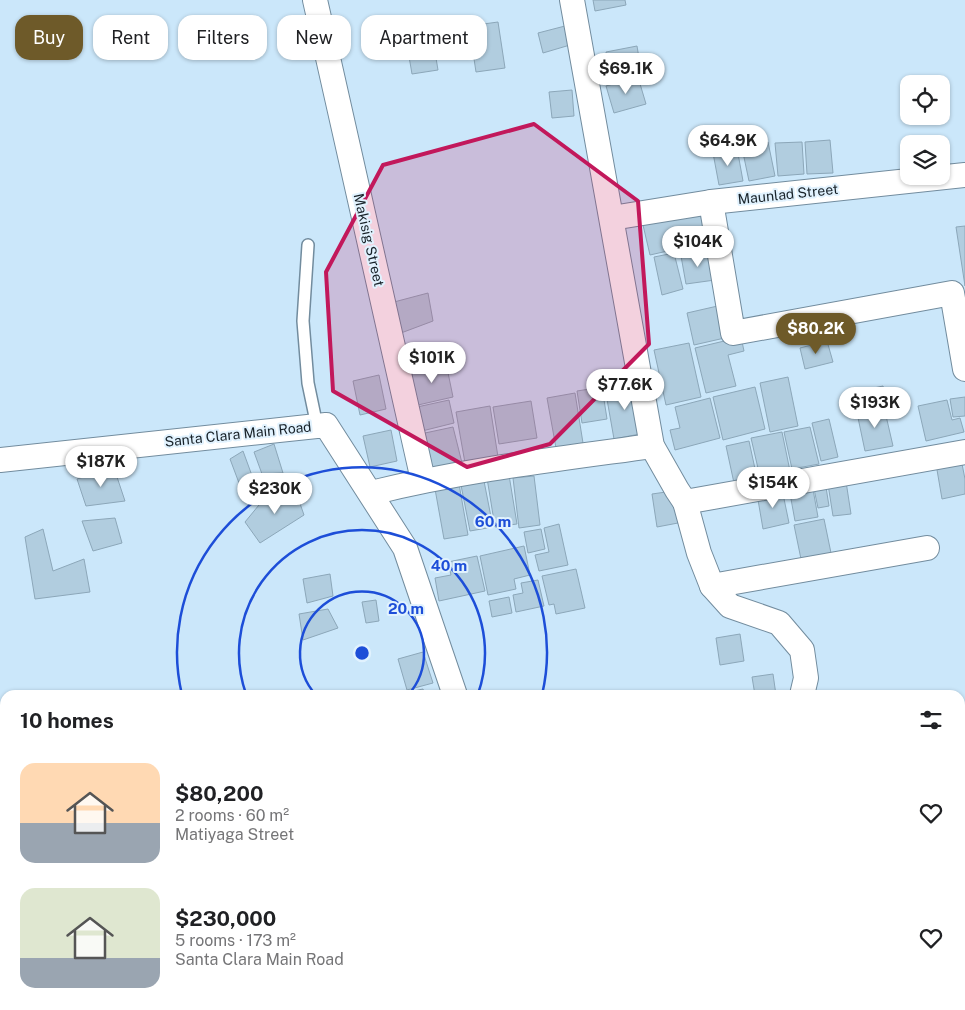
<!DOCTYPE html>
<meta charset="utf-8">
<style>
body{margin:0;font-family:"Public Sans",sans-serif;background:#f2f2f2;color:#202124;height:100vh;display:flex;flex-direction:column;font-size:19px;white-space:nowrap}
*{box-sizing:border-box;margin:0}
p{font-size:16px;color:#757577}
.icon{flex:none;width:28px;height:28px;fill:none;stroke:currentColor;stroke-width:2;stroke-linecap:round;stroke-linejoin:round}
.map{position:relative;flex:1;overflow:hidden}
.panel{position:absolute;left:0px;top:690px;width:965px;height:320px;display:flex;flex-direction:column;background:#fff;border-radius:15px 15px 0 0;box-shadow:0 1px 4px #0004}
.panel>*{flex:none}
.guide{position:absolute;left:15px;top:15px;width:500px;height:45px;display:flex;gap:10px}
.tools{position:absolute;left:900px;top:75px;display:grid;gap:10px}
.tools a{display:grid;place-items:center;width:50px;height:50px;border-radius:10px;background:#fff;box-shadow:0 1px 4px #0004;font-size:25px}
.price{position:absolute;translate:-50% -42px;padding:0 11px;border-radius:18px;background:#fff;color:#222;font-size:16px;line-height:32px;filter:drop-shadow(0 1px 2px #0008)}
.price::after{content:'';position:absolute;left:50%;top:30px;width:15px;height:11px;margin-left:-8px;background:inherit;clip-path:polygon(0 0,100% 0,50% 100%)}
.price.selected{background:#6e5a29;color:#fff}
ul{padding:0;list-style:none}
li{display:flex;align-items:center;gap:15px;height:125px;padding:0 20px}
li span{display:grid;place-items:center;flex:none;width:140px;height:100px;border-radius:15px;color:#555}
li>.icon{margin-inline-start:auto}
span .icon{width:60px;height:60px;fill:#fffc;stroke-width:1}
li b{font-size:21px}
h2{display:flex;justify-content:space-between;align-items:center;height:60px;padding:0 20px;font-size:21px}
.chip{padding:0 18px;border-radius:15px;background:#fff;box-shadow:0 1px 4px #0004;font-size:18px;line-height:45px}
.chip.selected{background:#6e5a29;color:#fff}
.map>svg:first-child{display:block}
.forest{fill:#53a8d9}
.building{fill:#b1cddf;stroke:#8ca7b9}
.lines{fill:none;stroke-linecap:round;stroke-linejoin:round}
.lane-casing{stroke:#728c9e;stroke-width:14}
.street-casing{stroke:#728c9e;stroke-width:26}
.lane{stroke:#fff;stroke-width:11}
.street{stroke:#fff;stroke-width:24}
.marked{fill:#c2185b;fill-opacity:0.2;stroke:#c2185b;stroke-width:4;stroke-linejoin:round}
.ring{fill:none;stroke:#1d4ed8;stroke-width:2.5}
.labels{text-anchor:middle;stroke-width:4;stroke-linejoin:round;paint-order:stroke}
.street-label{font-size:14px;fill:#182229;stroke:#e1f2fe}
.centre{fill:#1d4ed8;stroke:#e1f2fe;stroke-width:2.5}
.ring-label{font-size:15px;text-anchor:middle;font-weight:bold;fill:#1d4ed8;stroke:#e1f2fe;stroke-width:4;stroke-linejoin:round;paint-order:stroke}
</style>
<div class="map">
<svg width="965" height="1010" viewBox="0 0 965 1010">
<rect width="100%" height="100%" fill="#cbe7fa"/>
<polygon class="forest" points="965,728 965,922 960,924 960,729"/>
<g class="building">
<polygon points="593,0 625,0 626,5 595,11"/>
<polygon points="498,22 505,68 476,72 469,26"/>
<polygon points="565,26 570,45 543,53 538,33"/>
<polygon points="432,34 438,70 412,74 406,39"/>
<polygon points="637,46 640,64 609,70 606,52"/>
<polygon points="638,77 646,104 614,113 606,86"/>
<polygon points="572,90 574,116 552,118 549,92"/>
<polygon points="830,140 833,173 807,174 805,142"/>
<polygon points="768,142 775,176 749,181 742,148"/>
<polygon points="802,142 804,174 778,176 775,143"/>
<polygon points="737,148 743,181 719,185 713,153"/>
<polygon points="700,213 707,242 650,255 643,225"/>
<polygon points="965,226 965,286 956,227"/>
<polygon points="709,251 715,280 686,284 681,256"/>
<polygon points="674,253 683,289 662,295 654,257"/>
<polygon points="428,293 433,321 401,333 394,302"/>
<polygon points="722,305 729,337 694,345 687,313"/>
<polygon points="741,337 744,351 728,355 736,386 706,393 695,348"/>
<polygon points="827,341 833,362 805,369 800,348"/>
<polygon points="689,343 701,397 666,405 654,350"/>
<polygon points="446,363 453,397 418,405 411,371"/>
<polygon points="379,375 386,409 360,415 353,381"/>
<polygon points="788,377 798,426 770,432 760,383"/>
<polygon points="636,383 645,433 614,439 605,388"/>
<polygon points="883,386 887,404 864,409 860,391"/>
<polygon points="602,387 607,419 582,423 577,391"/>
<polygon points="755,387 765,429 723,440 713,397"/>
<polygon points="575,393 583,443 556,448 547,398"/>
<polygon points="965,397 965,416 953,417 950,399"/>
<polygon points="710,398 720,438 675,450 670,430 680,428 675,407"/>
<polygon points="449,400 454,423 422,431 417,407"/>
<polygon points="947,400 952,420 960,418 964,432 926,441 918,406"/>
<polygon points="531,401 537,438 499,444 493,407"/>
<polygon points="490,406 498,457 465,463 456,412"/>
<polygon points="884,407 893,446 865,451 857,413"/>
<polygon points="829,419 838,457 821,461 812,423"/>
<polygon points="453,427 462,463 433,470 425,433"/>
<polygon points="810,427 819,464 792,469 784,432"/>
<polygon points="391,430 397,461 370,467 363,436"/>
<polygon points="782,432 790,471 760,477 751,438"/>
<polygon points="749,441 757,478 734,483 726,446"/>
<polygon points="274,444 283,473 262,474 254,452"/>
<polygon points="243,451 258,492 245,499 230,459"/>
<polygon points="961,459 965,479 965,494 942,499 936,464"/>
<polygon points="114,468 125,501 86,506 77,479"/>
<polygon points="509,475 517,524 495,527 487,478"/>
<polygon points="845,475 851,514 833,516 827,478"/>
<polygon points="483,476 493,527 470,531 460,480"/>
<polygon points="534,476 540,525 519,528 513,478"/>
<polygon points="825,481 829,506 818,508 813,484"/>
<polygon points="459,484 468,535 444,539 435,489"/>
<polygon points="812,484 818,517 795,521 789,488"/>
<polygon points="782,489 789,523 763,529 757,494"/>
<polygon points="673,491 678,523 657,527 652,494"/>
<polygon points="296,492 304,515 260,543 245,522 268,494"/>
<polygon points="115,518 122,543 93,551 82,521"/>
<polygon points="824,519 831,553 801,559 794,525"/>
<polygon points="559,524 568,565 539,571 535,555 549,552 544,528"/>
<polygon points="43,529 53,571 84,559 90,592 35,599 25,537"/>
<polygon points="541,529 545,549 528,553 524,532"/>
<polygon points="524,546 530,575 514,579 516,589 488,595 480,556"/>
<polygon points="477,556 485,591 439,601 435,578 451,575 448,562"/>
<polygon points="576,569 585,608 556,614 554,604 549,605 542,576"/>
<polygon points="330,574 333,596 307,603 303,579"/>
<polygon points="538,580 544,606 516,612 513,595 523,593 521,583"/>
<polygon points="509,597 512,613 492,617 489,601"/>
<polygon points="376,600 379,621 366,623 362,602"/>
<polygon points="328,609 338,628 303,640 299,614"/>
<polygon points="740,634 744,661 720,665 716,638"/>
<polygon points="423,652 433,683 407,690 398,659"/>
<polygon points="773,674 776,695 755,695 752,677"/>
<polygon points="423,689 425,695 405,695 404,693"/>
<polygon points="965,962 965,998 960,1000 960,963"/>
<polygon points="962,1000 965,1010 934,1010 947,1005 960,1005 960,1001"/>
<polygon points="574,1005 593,1005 595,1010 562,1010"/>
<polygon points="791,1005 819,1005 820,1010 791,1010 789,1006"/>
<polygon points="821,1005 846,1005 848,1010 823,1010"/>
<polygon points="857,1005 896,1005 897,1010 859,1010"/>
</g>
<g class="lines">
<defs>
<g id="lane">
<polyline points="308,245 303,321 308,383 317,426"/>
<polyline points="403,1010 414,1010"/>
</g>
<g id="street">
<polyline points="315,0 423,480"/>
<polyline points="572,0 652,446 677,490 685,502 965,452"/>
<polyline points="711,202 733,333 952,293 965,369"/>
<polyline points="612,218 711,202 965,175"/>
<polyline points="0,460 326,425 405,548 455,695"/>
<path d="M371,493C463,470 558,459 652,446"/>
<polyline points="685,502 699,553 712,586 730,606 779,623 802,650 806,678 802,695"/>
<polyline points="712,586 927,548"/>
<polyline points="960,957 965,956"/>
<polyline points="546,1005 548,1010"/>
<polyline points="740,1010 760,1005"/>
</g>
</defs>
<use href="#lane" class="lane-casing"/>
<use href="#street" class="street-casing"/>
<use href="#lane" class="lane"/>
<use href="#street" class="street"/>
</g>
<path class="marked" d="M534,124L638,201L649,344L550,444L467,467L333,391L326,272L383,165Z"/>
<g class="ring">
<path d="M316 695A62 62 0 1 1 408 695"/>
<path d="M246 694A123 123 0 1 1 478 694"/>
<path d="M182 695A185 185 0 1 1 542 695"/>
</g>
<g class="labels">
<g class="street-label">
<text transform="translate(788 194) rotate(-6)" y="5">Maunlad Street</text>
<text transform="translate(369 240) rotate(77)" y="5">Makisig Street</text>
<text transform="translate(238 434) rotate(-6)" y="5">Santa Clara Main Road</text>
</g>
</g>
<circle cx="362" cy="653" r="8" class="centre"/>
<g class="ring-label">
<text x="493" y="527">60 m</text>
<text x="449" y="571">40 m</text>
<text x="406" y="614">20 m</text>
</g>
</svg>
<div class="tools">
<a><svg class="icon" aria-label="locate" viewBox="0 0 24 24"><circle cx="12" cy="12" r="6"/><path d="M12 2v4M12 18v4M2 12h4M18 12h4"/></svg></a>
<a><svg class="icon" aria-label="layers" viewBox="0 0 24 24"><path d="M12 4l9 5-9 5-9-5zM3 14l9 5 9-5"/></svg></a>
</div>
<b class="price" style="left:626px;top:95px">$69.1K</b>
<b class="price" style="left:728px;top:167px">$64.9K</b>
<b class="price" style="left:698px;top:268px">$104K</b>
<b class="price selected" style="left:816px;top:355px">$80.2K</b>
<b class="price" style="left:432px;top:384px">$101K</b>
<b class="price" style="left:625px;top:411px">$77.6K</b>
<b class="price" style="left:875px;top:429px">$193K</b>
<b class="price" style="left:101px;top:488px">$187K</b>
<b class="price" style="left:773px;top:509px">$154K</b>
<b class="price" style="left:275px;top:515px">$230K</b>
<div class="guide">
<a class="chip selected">Buy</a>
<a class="chip">Rent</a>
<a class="chip">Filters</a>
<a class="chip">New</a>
<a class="chip">Apartment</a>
</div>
<section class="panel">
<h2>10 homes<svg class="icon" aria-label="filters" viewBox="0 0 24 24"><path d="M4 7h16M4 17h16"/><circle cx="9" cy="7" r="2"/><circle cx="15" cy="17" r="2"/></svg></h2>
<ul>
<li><span style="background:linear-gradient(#ffd9b3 60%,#9aa5b1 0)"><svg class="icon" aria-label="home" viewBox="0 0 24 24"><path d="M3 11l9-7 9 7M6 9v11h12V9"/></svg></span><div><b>$80,200</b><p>2 rooms · 60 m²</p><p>Matiyaga Street</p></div><svg class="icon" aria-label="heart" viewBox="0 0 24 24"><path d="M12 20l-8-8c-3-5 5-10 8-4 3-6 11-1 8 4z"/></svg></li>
<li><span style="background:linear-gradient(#dfe7d0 70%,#9aa5b1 0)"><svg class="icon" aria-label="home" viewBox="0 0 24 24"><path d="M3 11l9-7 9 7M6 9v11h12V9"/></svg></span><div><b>$230,000</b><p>5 rooms · 173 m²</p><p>Santa Clara Main Road</p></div><svg class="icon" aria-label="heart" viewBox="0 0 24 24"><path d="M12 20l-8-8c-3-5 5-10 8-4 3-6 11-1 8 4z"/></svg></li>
</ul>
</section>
</div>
